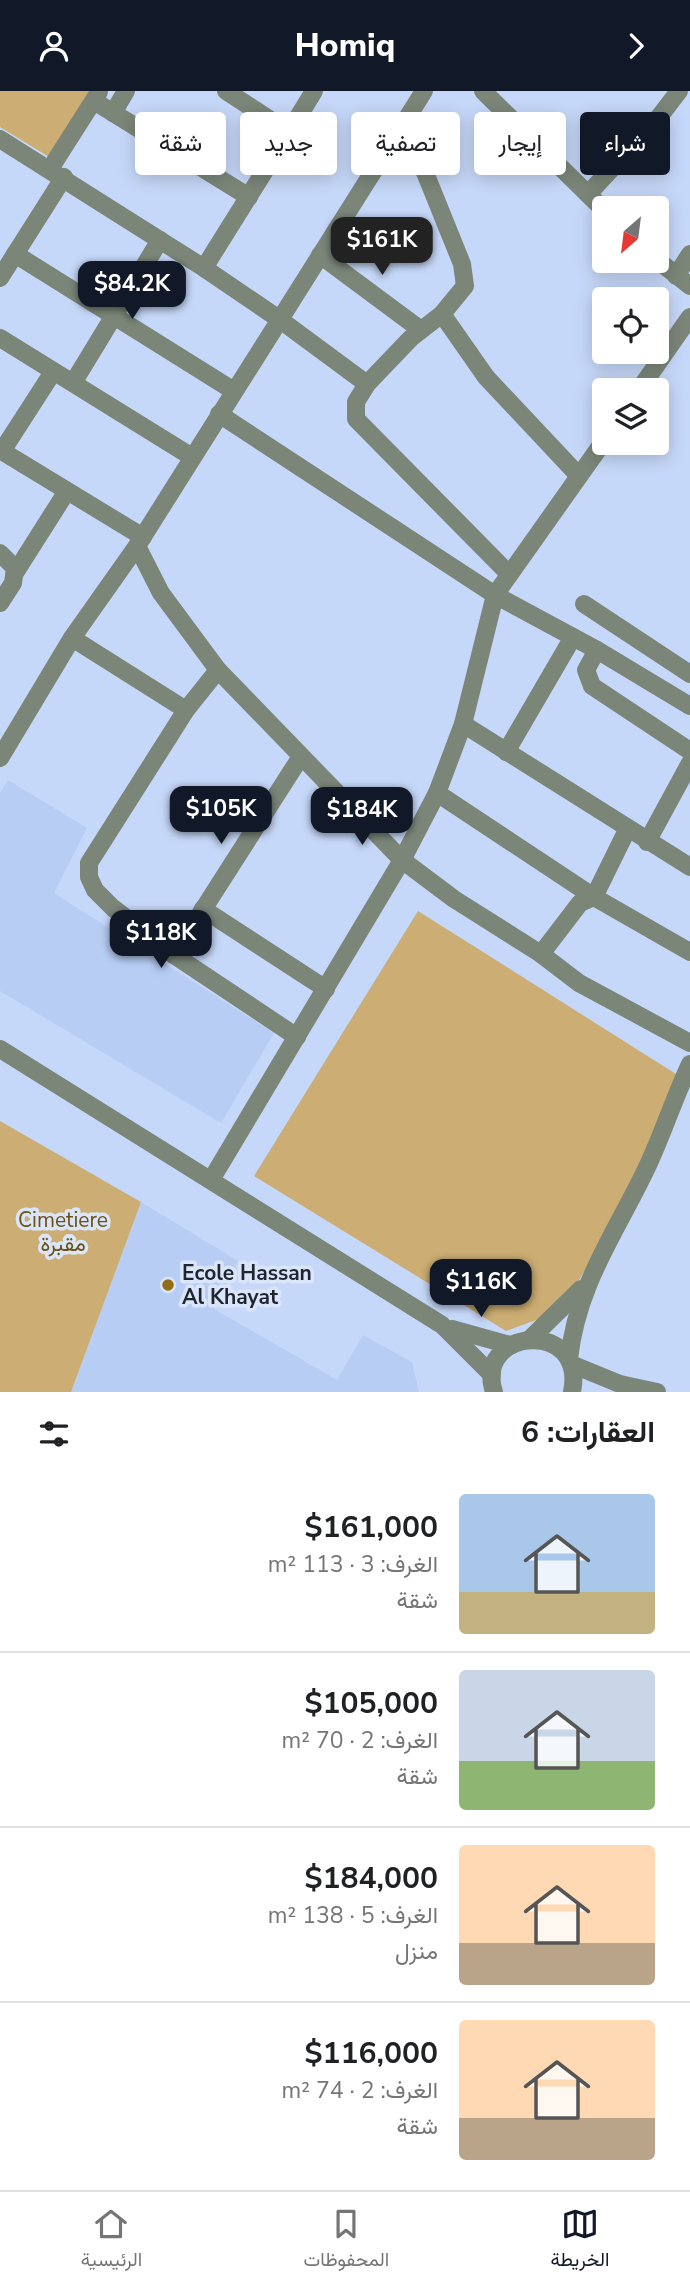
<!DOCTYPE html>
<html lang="ar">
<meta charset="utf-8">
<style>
body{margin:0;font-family:"Nunito Sans",Vazirmatn,sans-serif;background:#f2f2f2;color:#202124;direction:rtl;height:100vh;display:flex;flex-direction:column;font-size:26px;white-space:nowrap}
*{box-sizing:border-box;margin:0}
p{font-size:23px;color:#757577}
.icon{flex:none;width:38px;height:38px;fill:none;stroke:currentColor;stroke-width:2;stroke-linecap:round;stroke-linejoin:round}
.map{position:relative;height:1301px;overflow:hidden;direction:ltr}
.drawer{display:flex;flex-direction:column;background:#fff;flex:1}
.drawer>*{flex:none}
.top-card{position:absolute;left:21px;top:21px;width:649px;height:63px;direction:rtl;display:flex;gap:14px}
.needle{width:46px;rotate:208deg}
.controls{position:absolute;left:592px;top:105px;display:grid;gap:14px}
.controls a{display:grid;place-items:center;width:77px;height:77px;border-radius:7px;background:#fff;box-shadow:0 4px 18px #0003;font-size:35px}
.price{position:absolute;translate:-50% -60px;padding:0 16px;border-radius:14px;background:#111827;color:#fff;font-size:23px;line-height:46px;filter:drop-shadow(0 2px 4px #0008)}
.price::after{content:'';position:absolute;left:50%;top:42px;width:21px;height:16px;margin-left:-10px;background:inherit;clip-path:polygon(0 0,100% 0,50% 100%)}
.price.active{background:#222;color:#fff}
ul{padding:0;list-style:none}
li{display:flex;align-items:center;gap:21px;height:175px;padding:0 35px}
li+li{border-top:2px solid #e0e0e0}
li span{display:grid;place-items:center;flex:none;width:196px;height:140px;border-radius:7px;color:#555}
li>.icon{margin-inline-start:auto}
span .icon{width:84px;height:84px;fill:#fffc;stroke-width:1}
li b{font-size:30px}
h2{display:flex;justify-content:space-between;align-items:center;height:84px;padding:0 35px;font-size:30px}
.pill{padding:0 24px;border-radius:7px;background:#fff;box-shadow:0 4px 18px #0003;font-size:24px;line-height:63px}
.pill.active{background:#111827;color:#fff}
header{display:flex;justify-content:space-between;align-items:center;height:91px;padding:0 35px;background:#111827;color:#fff;font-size:32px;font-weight:800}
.tab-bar{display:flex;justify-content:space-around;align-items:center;height:98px;border-top:2px solid #e0e0e0;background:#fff;font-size:19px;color:#757577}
.tab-bar a{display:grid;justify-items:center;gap:4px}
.tab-bar .active{color:#111827}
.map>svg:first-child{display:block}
.built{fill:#b7cdf4}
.green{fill:#ccad73}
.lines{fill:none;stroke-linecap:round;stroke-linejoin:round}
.minor{stroke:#7b8679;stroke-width:18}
.poi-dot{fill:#936d15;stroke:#dae5f9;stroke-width:2.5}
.labels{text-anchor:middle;stroke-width:7;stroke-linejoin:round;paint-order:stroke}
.park-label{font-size:21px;fill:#6c5115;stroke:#dae5f9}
.poi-label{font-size:21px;font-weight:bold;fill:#1e2531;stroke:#dae5f9;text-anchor:start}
</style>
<header><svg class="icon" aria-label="forward" viewBox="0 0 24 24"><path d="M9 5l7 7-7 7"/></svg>Homiq<svg class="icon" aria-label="person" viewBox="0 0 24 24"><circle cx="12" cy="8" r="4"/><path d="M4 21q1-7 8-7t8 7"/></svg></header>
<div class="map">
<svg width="690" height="1301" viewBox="0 0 690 1301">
<rect width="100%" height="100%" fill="#c6d8f9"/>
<g class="built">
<polygon points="8,689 87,737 54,802 274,942 221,1032 0,900 0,702"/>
<polygon points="141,1111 238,1170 214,1218 337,1289 363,1244 412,1271 419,1301 71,1301"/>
</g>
<g class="green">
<polygon points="0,0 96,0 54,69 0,36"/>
<polygon points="418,820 676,983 651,1066 561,1220 506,1240 254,1085"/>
<polygon points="0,1030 141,1111 71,1301 0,1301"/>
</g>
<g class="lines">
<g class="minor">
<polyline points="483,0 604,119"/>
<polyline points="94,10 249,106"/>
<polyline points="113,22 126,0"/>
<polyline points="289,41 314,0"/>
<polyline points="0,48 204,177 279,228 367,293 411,247 442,223 465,195 462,173 405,32"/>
<polyline points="50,78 99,1"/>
<polyline points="588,103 656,30 679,0"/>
<polyline points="15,163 234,300"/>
<polyline points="320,164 421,239"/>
<polyline points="656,168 690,195"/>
<polyline points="204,177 289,41 226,0"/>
<polyline points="676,185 690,163"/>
<polyline points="0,187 64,86"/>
<polyline points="442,223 486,286 579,385"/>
<polyline points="0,247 192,366"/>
<polyline points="73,292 160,149"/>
<polyline points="367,293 356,311 356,328 509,483"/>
<polyline points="639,299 690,226"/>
<polyline points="219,323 495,504 597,559 690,615"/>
<polyline points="0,359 143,446"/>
<polyline points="2,360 53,281"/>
<polyline points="137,455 161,502 218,579 402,769 454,808 541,863 579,892 690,952"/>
<polyline points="0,462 15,477 13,492 0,512"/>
<polyline points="15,482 67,400"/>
<polyline points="584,513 690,583"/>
<polyline points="72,547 186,619"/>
<polyline points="597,559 586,579 592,595 690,660"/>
<polyline points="218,579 186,619 89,772 89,786 95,799 113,817 174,864 297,946"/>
<polyline points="463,633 690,776"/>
<polyline points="506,661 573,546"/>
<polyline points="0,667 72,547 137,455 424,0"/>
<polyline points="437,702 594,806 690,861"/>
<polyline points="647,751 690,672"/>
<polyline points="203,818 326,898"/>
<polyline points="541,863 580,812 594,806 627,739"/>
<polyline points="174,864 300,667"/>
<polyline points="0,958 442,1234 492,1284"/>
<polyline points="211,1089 402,769 437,702 463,633 495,504 604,350"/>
<polyline points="452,1238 510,1254"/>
<polyline points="530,1248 581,1198"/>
<path d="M569,1268C577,1192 618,1139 649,1072C664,1039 675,1005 690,973"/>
<polyline points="571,1273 620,1293 657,1301"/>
<path d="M494,1301C473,1237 587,1227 572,1301"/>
</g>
</g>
<circle class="poi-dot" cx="168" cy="1194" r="7"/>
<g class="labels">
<g class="park-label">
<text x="63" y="1136">Cimetiere<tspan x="63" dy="24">مقبرة</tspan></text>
</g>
<g class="poi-label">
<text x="182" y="1189">Ecole Hassan<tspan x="182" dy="24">Al Khayat</tspan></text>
</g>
</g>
</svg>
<div class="controls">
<a><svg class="needle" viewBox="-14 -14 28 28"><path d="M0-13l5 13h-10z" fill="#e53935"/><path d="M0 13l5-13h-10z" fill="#757577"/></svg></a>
<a><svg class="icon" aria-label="locate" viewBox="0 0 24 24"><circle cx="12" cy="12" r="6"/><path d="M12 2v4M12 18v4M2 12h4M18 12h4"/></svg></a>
<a><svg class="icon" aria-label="layers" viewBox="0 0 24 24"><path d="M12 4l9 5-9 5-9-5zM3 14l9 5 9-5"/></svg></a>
</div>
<b class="price active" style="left:382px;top:186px">$161K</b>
<b class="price" style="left:132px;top:230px">$84.2K</b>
<b class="price" style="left:221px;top:755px">$105K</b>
<b class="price" style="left:362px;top:756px">$184K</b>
<b class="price" style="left:161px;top:879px">$118K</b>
<b class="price" style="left:481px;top:1228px">$116K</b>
<div class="top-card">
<a class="pill active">شراء</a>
<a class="pill">إيجار</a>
<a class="pill">تصفية</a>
<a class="pill">جديد</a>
<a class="pill">شقة</a>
</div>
</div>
<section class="drawer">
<h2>العقارات: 6<svg class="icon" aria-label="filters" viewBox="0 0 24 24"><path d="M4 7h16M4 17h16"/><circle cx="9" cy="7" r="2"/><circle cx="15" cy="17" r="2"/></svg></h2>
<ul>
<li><span style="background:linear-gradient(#a9c7e8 70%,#c2b280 0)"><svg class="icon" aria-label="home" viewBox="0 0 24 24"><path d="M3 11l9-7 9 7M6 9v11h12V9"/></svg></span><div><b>$161,000</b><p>الغرف: 3 · 113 m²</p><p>شقة</p></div></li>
<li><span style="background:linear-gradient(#c9d6e8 65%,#8fb573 0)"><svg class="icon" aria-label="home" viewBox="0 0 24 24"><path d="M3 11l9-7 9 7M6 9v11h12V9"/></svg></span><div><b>$105,000</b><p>الغرف: 2 · 70 m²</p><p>شقة</p></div></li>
<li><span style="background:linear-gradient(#ffd9b3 70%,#b9a48a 0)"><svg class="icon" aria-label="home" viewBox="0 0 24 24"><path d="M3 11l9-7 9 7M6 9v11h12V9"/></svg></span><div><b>$184,000</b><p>الغرف: 5 · 138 m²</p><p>منزل</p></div></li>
<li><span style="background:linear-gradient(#ffd9b3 70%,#b9a48a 0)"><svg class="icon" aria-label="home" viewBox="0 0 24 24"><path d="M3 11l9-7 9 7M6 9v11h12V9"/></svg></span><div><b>$116,000</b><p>الغرف: 2 · 74 m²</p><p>شقة</p></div></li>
</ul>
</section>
<nav class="tab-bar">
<a class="active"><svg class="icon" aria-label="map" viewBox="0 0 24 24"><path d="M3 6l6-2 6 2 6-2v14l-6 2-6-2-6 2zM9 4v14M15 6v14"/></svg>الخريطة</a>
<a><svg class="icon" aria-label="saved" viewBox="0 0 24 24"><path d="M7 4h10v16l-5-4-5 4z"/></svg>المحفوظات</a>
<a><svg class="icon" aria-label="home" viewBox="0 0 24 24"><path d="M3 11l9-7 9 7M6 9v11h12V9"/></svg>الرئيسية</a>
</nav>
